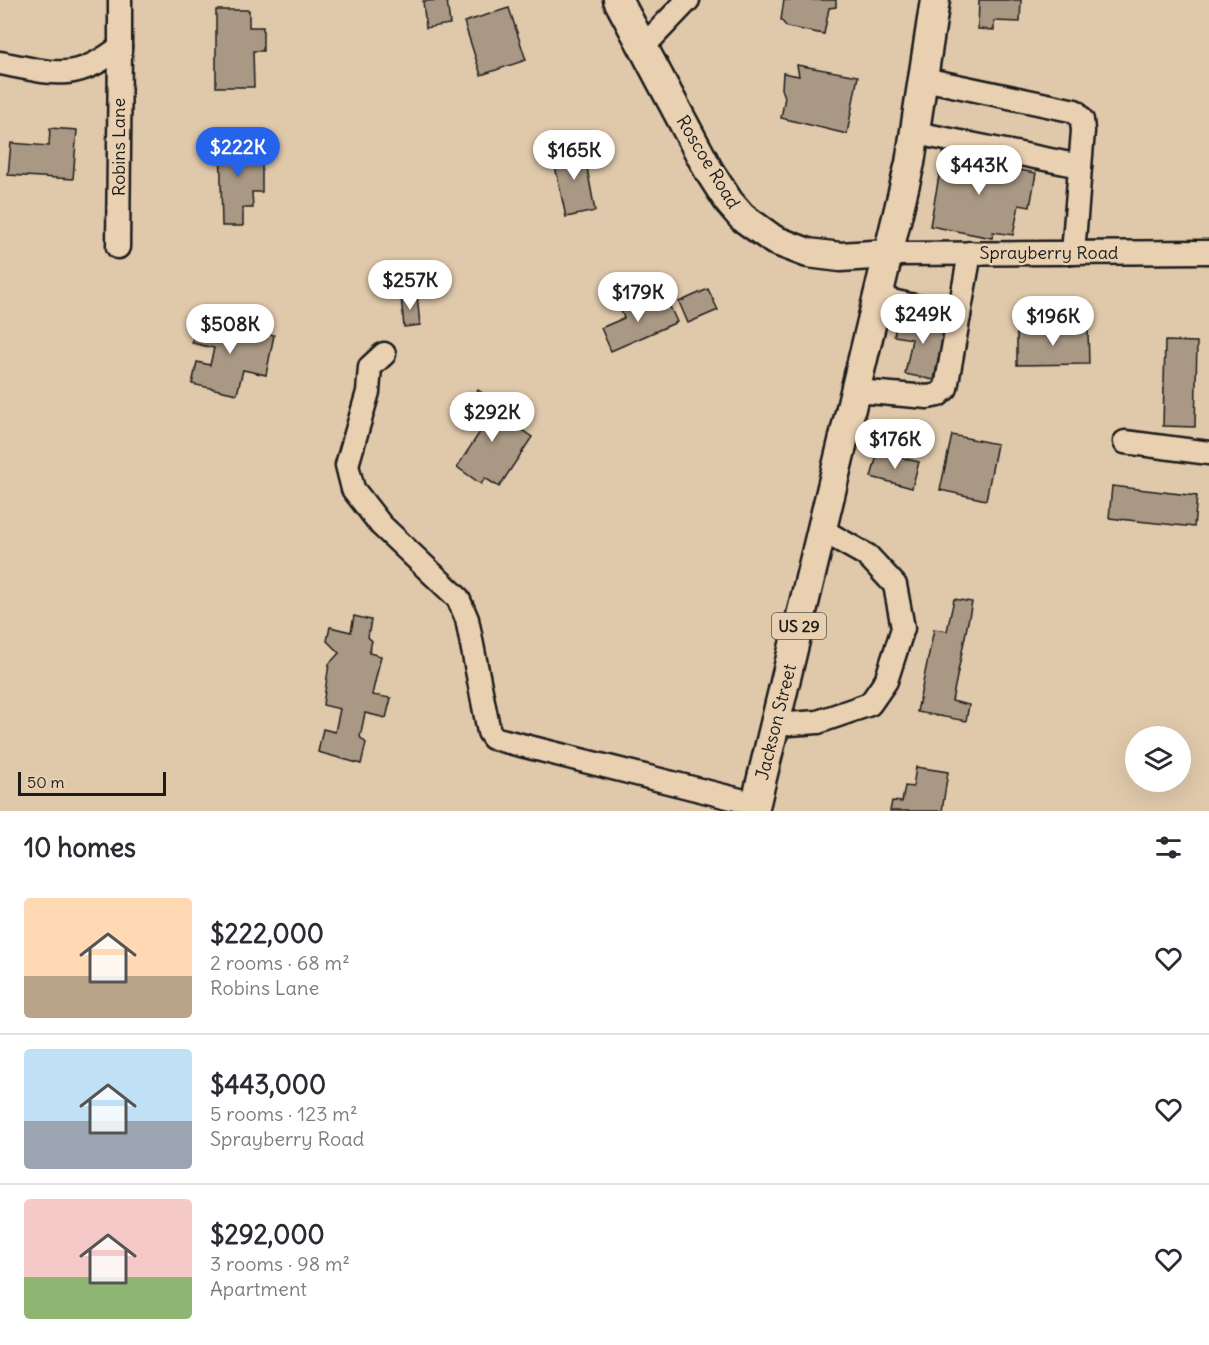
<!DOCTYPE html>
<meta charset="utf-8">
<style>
body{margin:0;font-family:Delius,sans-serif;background:#f2f2f3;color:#2b2b33;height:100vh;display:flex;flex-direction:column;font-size:22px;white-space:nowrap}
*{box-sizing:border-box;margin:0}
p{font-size:20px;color:#7c7c81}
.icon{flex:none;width:33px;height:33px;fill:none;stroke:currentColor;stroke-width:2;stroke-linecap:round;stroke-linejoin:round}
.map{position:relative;height:811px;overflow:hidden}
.drawer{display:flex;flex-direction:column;background:#fff;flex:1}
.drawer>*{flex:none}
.fabs{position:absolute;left:1125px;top:726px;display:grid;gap:12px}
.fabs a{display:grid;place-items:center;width:66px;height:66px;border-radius:50%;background:#fff;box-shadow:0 6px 24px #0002;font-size:30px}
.scale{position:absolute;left:18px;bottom:15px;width:148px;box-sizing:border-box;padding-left:6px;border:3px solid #1c1c1c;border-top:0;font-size:16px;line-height:21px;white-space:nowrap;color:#1c1c1c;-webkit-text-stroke:4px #e8d0b1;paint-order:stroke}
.price{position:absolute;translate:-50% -51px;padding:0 14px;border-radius:21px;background:#fff;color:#222;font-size:20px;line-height:39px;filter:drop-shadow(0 2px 3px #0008)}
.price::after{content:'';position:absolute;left:50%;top:36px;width:18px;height:14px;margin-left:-9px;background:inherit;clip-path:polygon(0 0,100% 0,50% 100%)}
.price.current{background:#2563eb;color:#fff}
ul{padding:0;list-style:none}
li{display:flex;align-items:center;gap:18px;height:150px;padding:0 24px}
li+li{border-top:2px solid #e1e1e2}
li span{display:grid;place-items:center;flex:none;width:168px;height:120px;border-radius:6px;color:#555}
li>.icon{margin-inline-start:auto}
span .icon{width:72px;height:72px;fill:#fffc;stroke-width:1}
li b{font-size:26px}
h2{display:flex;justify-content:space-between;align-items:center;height:72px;padding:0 24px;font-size:26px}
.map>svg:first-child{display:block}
.building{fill:#a99883;stroke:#1c1c1c;stroke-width:1.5}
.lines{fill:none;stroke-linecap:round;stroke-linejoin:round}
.minor-casing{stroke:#1c1c1c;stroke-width:27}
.major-casing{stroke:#1c1c1c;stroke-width:33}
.minor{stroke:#e8d0b1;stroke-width:22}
.major{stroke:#e8d0b1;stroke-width:28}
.labels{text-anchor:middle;stroke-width:4.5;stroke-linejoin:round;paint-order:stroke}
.shield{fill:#e8d0b1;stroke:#595249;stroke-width:1.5}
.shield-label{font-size:16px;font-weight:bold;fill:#1c1c1c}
.street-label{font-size:18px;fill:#1c1c1c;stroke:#e8d0b1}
</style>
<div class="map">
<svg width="1209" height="811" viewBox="0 0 1209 811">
<rect width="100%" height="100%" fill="#e0c9ab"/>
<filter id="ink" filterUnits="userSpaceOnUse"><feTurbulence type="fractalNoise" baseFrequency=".0167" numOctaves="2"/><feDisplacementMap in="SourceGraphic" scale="12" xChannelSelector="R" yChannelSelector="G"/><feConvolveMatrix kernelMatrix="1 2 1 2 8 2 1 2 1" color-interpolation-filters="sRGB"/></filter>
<g filter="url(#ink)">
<g class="building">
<polygon points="447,0 450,24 426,28 423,1"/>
<polygon points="784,0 836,0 836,7 829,8 824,34 787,27 781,20"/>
<polygon points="979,0 1021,0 1020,22 994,21 994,30 978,29"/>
<polygon points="509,8 526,60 481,75 464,22"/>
<polygon points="216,10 249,10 249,27 263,27 263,51 253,51 254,87 216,87"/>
<polygon points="797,65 858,76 847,134 781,118 785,97 782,89 783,73 799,76"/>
<polygon points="50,128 77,130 73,179 8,175 11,143 49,146"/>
<polygon points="250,134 251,160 262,159 262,192 252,192 253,208 243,208 243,226 222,226 220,135"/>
<polygon points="583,146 595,211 566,217 552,152"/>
<polygon points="944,148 966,151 964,160 1036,173 1030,207 1019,205 1013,235 993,232 992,238 930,226"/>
<polygon points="708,289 718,310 688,323 679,302"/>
<polygon points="417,295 420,325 404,327 401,296"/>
<polygon points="642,299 646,309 667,300 677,322 611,351 601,328 624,318 620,308"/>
<polygon points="898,315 948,325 948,358 939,356 934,380 905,374 912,339 894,336"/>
<polygon points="197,318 274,335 266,375 243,370 237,394 192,384 197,362 210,365 214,348 192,343"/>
<polygon points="1017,330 1088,330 1089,364 1017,365"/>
<polygon points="1165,341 1197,342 1195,427 1163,426"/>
<polygon points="478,390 497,403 492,410 532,437 499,487 485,478 481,484 457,467 484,426 463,412"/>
<polygon points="952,435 997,444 986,500 940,490"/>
<polygon points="878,452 919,462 912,488 871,477"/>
<polygon points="1112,486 1197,496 1194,527 1109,518"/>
<polygon points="954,599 972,602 952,701 969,705 966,721 917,712 934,629 947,631"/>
<polygon points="354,616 371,620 368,637 372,641 369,653 381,656 372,695 391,698 386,718 365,713 360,737 366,743 361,764 318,752 323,729 335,732 340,709 323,705 329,664 339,653 327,641 330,627 351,632"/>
<polygon points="916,767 948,772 942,811 890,811 892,801 902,802 905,786 913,787"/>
</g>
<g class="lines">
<defs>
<g id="minor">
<polyline points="643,47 688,0"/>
<path d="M0,63C53,73 75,83 120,47V0"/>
<polyline points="924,79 1075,111 1082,120 1083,131 1073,253"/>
<polyline points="916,133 1080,166"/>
<polyline points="118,247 120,47"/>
<polyline points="889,254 1209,252"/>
<polyline points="878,298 959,316"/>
<polyline points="384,354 370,367 368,392 347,465 353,489 381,525 458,598 467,619 489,732 493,738 756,804"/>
<polyline points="856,391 928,397 938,395 946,388 970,253"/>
<polyline points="1125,442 1209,453"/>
<polyline points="775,725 818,722 870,704 886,681 903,628 895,585 868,556 822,530"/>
</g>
<g id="major">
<polyline points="618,0 709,171 729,202 742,217 774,240 808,253 840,257 889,254"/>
<polyline points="754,811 910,163 935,0"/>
</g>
</defs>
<use href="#minor" class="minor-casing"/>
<use href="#major" class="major-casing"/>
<use href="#minor" class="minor"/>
<use href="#major" class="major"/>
</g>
</g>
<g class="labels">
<rect class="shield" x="772" y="613" width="54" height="26" rx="4.5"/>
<g class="shield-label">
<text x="799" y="632">US 29</text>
</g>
<g class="street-label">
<text transform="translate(119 147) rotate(-90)" y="6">Robins Lane</text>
<text transform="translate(708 162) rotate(59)" y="6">Roscoe Road</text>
<text x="1049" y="259">Sprayberry Road</text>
<text transform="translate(776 722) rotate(-76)" y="6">Jackson Street</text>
</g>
</g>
</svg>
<div class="fabs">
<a><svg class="icon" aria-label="layers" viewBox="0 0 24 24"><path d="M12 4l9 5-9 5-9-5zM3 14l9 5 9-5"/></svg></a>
</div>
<div class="scale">50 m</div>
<b class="price current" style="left:238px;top:178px">$222K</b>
<b class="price" style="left:574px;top:181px">$165K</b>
<b class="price" style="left:979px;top:196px">$443K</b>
<b class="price" style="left:410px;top:311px">$257K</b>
<b class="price" style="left:638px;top:323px">$179K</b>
<b class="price" style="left:923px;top:345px">$249K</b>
<b class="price" style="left:1053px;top:347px">$196K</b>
<b class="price" style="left:230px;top:355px">$508K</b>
<b class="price" style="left:492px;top:443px">$292K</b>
<b class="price" style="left:895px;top:470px">$176K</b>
</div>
<section class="drawer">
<h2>10 homes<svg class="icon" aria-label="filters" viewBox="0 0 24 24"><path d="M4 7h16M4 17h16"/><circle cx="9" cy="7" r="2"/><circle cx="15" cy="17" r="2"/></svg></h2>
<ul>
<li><span style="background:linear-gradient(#ffd9b3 65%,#b9a48a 0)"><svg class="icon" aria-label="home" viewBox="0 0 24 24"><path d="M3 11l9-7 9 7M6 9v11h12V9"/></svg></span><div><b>$222,000</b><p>2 rooms · 68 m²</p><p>Robins Lane</p></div><svg class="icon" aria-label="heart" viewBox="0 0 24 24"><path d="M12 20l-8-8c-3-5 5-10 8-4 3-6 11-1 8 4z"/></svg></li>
<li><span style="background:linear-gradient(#bfe0f5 60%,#9aa5b1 0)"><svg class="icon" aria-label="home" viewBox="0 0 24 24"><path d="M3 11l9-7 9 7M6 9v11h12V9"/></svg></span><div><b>$443,000</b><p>5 rooms · 123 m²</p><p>Sprayberry Road</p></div><svg class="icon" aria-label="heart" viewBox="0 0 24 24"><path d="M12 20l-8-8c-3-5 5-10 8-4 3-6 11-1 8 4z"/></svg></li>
<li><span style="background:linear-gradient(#f6c9c9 65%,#8fb573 0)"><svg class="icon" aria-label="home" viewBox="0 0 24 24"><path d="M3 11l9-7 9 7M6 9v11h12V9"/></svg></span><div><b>$292,000</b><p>3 rooms · 98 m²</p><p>Apartment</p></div><svg class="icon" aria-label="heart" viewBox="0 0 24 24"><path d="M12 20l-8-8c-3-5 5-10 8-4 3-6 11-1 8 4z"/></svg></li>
</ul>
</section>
